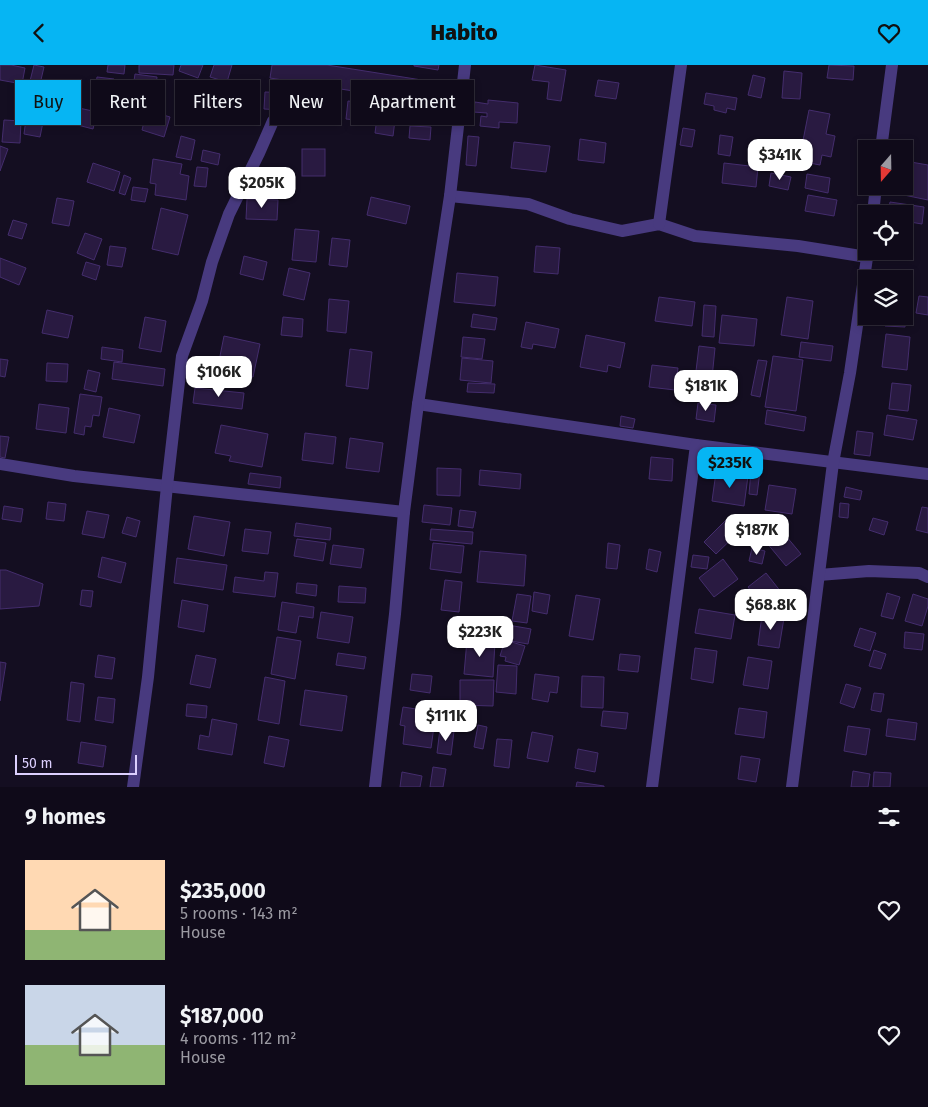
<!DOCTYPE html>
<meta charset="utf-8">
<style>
body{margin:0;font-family:"Fira Sans",sans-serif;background:#1d1826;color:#f1f3f6;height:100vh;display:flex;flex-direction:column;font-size:19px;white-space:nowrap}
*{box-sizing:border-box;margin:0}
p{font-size:16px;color:#9b9aa2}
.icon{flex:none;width:28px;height:28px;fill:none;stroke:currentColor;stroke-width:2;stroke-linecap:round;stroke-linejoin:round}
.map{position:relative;height:722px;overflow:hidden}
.panel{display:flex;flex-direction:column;background:#0f0a19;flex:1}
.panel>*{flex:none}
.guide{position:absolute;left:15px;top:15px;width:500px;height:45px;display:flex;gap:10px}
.needle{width:32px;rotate:200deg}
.controls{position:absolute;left:858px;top:75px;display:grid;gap:10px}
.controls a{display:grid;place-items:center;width:55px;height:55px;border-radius:0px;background:#0f0a19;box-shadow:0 2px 8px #0003,0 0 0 1px #2f2b38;font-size:25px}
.scale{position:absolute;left:15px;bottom:12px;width:122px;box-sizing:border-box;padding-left:5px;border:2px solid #dccffe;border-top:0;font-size:14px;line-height:18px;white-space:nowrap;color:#dccffe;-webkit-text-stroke:4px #140e21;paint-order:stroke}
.price{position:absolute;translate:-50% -42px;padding:0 11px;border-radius:10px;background:#fff;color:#222;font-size:16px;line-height:32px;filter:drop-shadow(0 1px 2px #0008)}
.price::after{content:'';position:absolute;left:50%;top:30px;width:15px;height:11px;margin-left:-8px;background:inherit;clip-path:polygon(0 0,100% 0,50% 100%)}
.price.active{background:#06b5f3;color:#111}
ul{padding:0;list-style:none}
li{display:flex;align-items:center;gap:15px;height:125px;padding:0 25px}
li span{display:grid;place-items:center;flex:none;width:140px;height:100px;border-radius:0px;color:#555}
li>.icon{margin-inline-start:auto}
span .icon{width:60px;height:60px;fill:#fffc;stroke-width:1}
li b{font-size:21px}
h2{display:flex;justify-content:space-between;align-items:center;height:60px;padding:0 25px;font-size:21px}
.pill{padding:0 18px;border-radius:0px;background:#0f0a19;box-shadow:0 2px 8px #0003,0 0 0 1px #2f2b38;font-size:18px;line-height:45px}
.pill.active{background:#06b5f3;color:#111}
header{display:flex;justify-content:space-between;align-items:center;height:65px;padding:0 25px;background:#06b5f3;color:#111;font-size:22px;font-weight:800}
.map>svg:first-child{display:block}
.building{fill:#291a41;stroke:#442d6d}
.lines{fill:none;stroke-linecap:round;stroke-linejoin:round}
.minor{stroke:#483a7f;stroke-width:12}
</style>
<header><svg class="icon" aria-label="back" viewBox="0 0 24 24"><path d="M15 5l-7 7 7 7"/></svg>Habito<svg class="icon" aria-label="heart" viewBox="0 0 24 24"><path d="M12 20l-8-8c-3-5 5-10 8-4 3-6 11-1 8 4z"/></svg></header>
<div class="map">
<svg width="928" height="722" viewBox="0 0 928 722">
<rect width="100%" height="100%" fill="#140e21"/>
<g class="building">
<polygon points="0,0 11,0 25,3 22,19 0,15"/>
<polygon points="34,0 44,2 40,19 30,16"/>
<polygon points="108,0 125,0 124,9 107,7"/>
<polygon points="139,0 174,0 173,10 139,8"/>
<polygon points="181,0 203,0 198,13 179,6"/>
<polygon points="214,0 232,0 227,17 210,12"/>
<polygon points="272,0 327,0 428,16 424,37 270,13"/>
<polygon points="414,0 439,0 438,5 414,1"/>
<polygon points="535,0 566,5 561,36 547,34 549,17 532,15"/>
<polygon points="829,0 854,1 853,15 827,13"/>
<polygon points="784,6 802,8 800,34 782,33"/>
<polygon points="135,9 157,12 154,39 131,36"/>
<polygon points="753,10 765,13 761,33 748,30"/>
<polygon points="97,12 114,14 112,37 94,35"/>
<polygon points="598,15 619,18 616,34 595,31"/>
<polygon points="25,22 44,25 40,50 22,47"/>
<polygon points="226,27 245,28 243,60 225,59"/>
<polygon points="265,27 322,29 321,47 264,44"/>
<polygon points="706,28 737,33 735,45 727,43 726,48 714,45 714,41 704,39"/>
<polygon points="488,35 518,38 517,58 499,57 499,63 480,61 481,51 487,52 487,48 473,47 475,37 488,39"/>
<polygon points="348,36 367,38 365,56 346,54"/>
<polygon points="211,37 225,41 221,53 207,49"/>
<polygon points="70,41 97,47 93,64 66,57"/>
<polygon points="147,45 170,52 164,72 142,65"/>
<polygon points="809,45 830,49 826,69 835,71 831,92 822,90 820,100 799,96"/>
<polygon points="377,53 395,55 393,71 375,68"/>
<polygon points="26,54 43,57 40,72 24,69"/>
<polygon points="4,55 21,56 20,78 2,77"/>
<polygon points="410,61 431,62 430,75 409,73"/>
<polygon points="683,63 695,65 692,82 680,80"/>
<polygon points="720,70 733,72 730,91 718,89"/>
<polygon points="181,71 195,75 191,95 176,92"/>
<polygon points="468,71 479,72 476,101 466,100"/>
<polygon points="580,74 606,78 604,98 578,95"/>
<polygon points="514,77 550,81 546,107 511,103"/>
<polygon points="0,81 8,84 0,106"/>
<rect x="302" y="84" width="23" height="27"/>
<polygon points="203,85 220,89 218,100 201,96"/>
<polygon points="153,94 182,99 180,109 189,111 186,135 155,130 156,119 150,118"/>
<polygon points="905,96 928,100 928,135 899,129 900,121 904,121 904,104"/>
<polygon points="93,98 120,107 114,126 87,117"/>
<polygon points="724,98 758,102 756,122 722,118"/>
<polygon points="197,102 208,103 206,122 194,121"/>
<polygon points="771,108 791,112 788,125 769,121"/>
<polygon points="807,109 830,113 828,128 805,123"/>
<polygon points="124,110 131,113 125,130 119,128"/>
<polygon points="133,122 148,124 145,137 131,135"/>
<polygon points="808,130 837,135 834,151 805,146"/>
<polygon points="371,132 410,141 406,159 367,150"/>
<polygon points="57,133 74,136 69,161 52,158"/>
<polygon points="247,134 278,135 277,155 246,154"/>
<polygon points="890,137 924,142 922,159 904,156 904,149 888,149"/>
<polygon points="161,143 188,150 178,190 152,184"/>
<polygon points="13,155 27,159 22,174 8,170"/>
<polygon points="295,164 319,166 316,197 292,195"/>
<polygon points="85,168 102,174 94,195 77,188"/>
<polygon points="332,173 350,175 347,202 329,200"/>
<polygon points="110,181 126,183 122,202 107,200"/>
<polygon points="536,181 560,183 558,209 534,207"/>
<polygon points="244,191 267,197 263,215 240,209"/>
<polygon points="0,193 26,203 19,220 0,212"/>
<polygon points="86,197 100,201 96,215 82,210"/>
<polygon points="289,203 310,208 304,235 283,230"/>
<polygon points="457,208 498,212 495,241 454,237"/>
<polygon points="919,231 928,232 928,250 916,248"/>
<polygon points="659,232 695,237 692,261 655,256"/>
<polygon points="787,232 813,236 808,274 781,270"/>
<polygon points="904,232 906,233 905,262 885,261 886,251 904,251"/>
<polygon points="329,234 349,236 346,268 327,266"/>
<polygon points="704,240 716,241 714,272 702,271"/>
<polygon points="47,245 73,251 68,273 42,268"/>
<polygon points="473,249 497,253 495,265 471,262"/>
<polygon points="722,250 757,254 754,281 719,278"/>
<polygon points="145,252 166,256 161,287 139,283"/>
<polygon points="283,252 303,254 302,272 281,270"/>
<polygon points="526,257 559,264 555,283 533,279 532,284 521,282"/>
<polygon points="886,269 910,272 907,305 882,302"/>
<polygon points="586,270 625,278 620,303 608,300 607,307 580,302"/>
<polygon points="224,271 260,279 253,312 227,306 229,293 220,291"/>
<polygon points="463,272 485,274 482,294 461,292"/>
<polygon points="801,277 833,281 831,296 799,292"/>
<polygon points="699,281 715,283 710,333 693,331"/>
<polygon points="102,282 123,285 122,297 101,294"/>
<polygon points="350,284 372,287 368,324 346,321"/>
<polygon points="773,291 803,295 796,346 765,342"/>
<polygon points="462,293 493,296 491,318 460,315"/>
<polygon points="0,294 8,295 5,312 0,311"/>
<polygon points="758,295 767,296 760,332 751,330"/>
<polygon points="114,297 165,304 163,321 112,314"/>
<polygon points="47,298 68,299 67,317 46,316"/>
<polygon points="652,300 678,303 675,325 649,322"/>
<polygon points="88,305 100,308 96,327 84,324"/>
<polygon points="468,318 495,319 494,328 467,327"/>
<polygon points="892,318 911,320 908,346 889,344"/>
<polygon points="195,323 244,328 242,344 193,338"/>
<polygon points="80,329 102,332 99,351 93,350 91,362 85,361 84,370 74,368"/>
<polygon points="698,338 716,340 714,357 696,354"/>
<polygon points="39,339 69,343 66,368 36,364"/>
<polygon points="109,343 140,350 134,378 103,372"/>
<polygon points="767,345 806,352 804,366 765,359"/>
<polygon points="887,350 917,355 913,375 884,370"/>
<polygon points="621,351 635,354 633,363 620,361"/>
<polygon points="221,360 268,369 262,402 229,396 231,391 215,388"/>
<polygon points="857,366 873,368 870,391 854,389"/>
<polygon points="305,368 336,372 333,399 302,395"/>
<polygon points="0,371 9,372 5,393 0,392"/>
<polygon points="350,373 383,378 379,407 346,403"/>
<polygon points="651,392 673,394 672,416 649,414"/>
<polygon points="437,403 461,404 460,431 437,430"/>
<polygon points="480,405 521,409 520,424 479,420"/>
<polygon points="751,406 760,406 757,430 749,429"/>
<polygon points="716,407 748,411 744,441 712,436"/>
<polygon points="250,408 281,412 280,423 248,419"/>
<polygon points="769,420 796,424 792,449 765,445"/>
<polygon points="846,422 862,426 860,435 844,432"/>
<polygon points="48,437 66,439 64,456 46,454"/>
<polygon points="840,438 849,439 848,453 839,452"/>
<polygon points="424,440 452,443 450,460 422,457"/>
<polygon points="4,441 23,444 21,457 2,454"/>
<polygon points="922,442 928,443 928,468 916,465"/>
<polygon points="460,445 476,447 473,463 458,461"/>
<polygon points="87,446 109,450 104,473 82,469"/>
<polygon points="194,451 230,457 224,491 188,484"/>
<polygon points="730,451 742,464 716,489 704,477"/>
<polygon points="127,452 140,456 136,472 122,468"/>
<polygon points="873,453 888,457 884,470 869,465"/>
<polygon points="296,458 331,463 330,475 294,471"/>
<polygon points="245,464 271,467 268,489 242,486"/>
<polygon points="431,464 473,467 472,479 430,475"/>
<polygon points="781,465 801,489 786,501 766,477"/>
<polygon points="297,474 326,478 323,496 294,491"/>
<polygon points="433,478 464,481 461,508 430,504"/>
<polygon points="608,478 620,480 617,504 606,503"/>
<polygon points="333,480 364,484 361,503 330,499"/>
<polygon points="752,483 765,486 762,499 749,496"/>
<polygon points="649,484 661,487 657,507 646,504"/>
<polygon points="480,486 526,490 524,521 477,517"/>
<polygon points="693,490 709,492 707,504 691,502"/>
<polygon points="102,492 126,498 121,518 98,512"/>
<polygon points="177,493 227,500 223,525 174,518"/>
<polygon points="723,494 738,514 714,532 699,513"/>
<polygon points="0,505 6,505 43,519 39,541 0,544"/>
<polygon points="265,507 278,508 275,532 233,527 235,512 264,516"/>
<polygon points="766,508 785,532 766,546 748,522"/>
<polygon points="445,515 462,517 459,547 441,545"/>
<polygon points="297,518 317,520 316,531 296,528"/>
<polygon points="339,521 366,523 365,538 338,537"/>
<polygon points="82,525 93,526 91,542 80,540"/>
<polygon points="534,527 550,530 547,549 532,546"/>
<polygon points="887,528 900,532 893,554 881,551"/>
<polygon points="517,529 531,531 527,558 512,556"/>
<polygon points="913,529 928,534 928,541 922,561 905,556"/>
<polygon points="576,530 600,534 593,575 569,571"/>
<polygon points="182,535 208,540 204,567 178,562"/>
<polygon points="282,537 314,542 313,553 299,551 296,568 278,565"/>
<polygon points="699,544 735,550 731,574 695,568"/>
<polygon points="321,547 353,552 349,578 317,573"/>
<polygon points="762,550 784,553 779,583 758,580"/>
<polygon points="508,560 531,564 528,579 505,575"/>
<polygon points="860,563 876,568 870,586 854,581"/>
<polygon points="905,567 924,569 922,585 904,583"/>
<polygon points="277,572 301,576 295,614 271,609"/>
<polygon points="467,575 495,577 493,612 464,609"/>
<polygon points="505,575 525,581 519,600 505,596 506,592 500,591"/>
<polygon points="695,583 717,586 713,618 691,614"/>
<polygon points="874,585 886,589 881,604 869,601"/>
<polygon points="338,588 366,592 364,604 336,600"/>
<polygon points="620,589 640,591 638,607 618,605"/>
<polygon points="98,590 115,593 112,614 95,612"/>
<polygon points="196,590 216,594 210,623 190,619"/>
<polygon points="748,592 772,596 768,624 743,620"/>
<polygon points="0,597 6,598 0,636"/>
<polygon points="498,600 517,601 516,629 496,627"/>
<polygon points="412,609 432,611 430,628 410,625"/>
<polygon points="535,609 559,612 557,628 550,627 548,637 532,634"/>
<polygon points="582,611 604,612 603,643 581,642"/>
<polygon points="265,612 285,616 279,659 258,655"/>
<polygon points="460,615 494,615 493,641 460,640"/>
<polygon points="71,617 84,619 80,657 67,655"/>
<polygon points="846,619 861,623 854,643 840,638"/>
<polygon points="305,625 347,631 342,666 300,660"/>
<polygon points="874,628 884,629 881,647 871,645"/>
<polygon points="98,632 115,634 113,658 95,655"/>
<polygon points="187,639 207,641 206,653 186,651"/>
<polygon points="403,642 436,647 431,683 403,679 405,661 400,660"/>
<polygon points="739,643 767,647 764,673 735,669"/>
<polygon points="603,646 628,648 626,664 601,661"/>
<polygon points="212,654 237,659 232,690 198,684 200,670 209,672"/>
<polygon points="888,654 917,658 915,675 886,671"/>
<polygon points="478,660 487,662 483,684 474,682"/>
<polygon points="848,661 870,664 866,690 844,686"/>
<polygon points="440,664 454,666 451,690 437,688"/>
<polygon points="532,667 553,671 548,697 527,693"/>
<polygon points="269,671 289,675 284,702 264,698"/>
<polygon points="497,674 512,675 509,703 494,701"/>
<polygon points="81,677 106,681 103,702 78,698"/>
<polygon points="578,684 598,688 595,707 575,703"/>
<polygon points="741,691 760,694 756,717 738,714"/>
<polygon points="433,702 446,704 443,722 430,722"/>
<polygon points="853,706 870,709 868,722 851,722"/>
<polygon points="402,707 422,711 420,722 400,722"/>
<polygon points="874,707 891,708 890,722 873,722"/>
<polygon points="577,717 604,721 604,722 576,722"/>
</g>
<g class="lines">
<g class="minor">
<polyline points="881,84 892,0"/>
<polyline points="450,131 528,139 570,154 622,166 659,159 695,171 798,181 867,192"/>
<polyline points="873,149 876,121"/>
<polyline points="659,159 681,0"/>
<polyline points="418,339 696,380 928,409"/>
<polyline points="0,399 74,411 404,447"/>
<polyline points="819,510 869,506 919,508 928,512"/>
<polyline points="133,722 148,612 167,421 182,291 202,236 212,197 229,149 259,88 273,56"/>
<polyline points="375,722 395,549 404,447 418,339 450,131 465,0"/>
<polyline points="652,722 696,380"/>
<polyline points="792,722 833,398 850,308 868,186"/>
</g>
</g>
</svg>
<div class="controls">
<a><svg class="needle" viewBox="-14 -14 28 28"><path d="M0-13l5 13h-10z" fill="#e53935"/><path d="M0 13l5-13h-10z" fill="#9b9aa2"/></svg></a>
<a><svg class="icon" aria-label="locate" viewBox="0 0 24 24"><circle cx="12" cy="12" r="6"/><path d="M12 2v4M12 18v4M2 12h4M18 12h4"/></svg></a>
<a><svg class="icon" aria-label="layers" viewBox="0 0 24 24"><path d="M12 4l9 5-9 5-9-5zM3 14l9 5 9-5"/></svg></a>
</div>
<div class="scale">50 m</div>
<b class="price" style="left:780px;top:116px">$341K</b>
<b class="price" style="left:262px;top:144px">$205K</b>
<b class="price" style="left:219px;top:333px">$106K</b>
<b class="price" style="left:706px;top:347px">$181K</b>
<b class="price active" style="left:730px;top:424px">$235K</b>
<b class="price" style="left:757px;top:491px">$187K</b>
<b class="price" style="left:771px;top:566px">$68.8K</b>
<b class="price" style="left:480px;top:593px">$223K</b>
<b class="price" style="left:446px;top:677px">$111K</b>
<div class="guide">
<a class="pill active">Buy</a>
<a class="pill">Rent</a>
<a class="pill">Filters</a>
<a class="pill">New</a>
<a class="pill">Apartment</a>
</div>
</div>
<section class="panel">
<h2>9 homes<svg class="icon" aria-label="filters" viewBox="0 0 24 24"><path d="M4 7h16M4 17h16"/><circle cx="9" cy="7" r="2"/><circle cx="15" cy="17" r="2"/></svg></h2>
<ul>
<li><span style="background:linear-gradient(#ffd9b3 70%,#8fb573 0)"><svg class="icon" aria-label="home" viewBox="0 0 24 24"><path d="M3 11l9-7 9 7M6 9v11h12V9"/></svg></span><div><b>$235,000</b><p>5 rooms · 143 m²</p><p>House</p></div><svg class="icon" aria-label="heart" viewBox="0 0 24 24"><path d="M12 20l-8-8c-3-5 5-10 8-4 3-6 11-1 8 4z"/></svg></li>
<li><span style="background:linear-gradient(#c9d6e8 60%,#8fb573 0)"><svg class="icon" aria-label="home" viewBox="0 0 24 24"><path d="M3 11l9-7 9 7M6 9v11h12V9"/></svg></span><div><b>$187,000</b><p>4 rooms · 112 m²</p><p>House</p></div><svg class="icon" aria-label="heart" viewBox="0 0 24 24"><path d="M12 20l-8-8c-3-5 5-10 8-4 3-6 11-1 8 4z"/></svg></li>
</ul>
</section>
